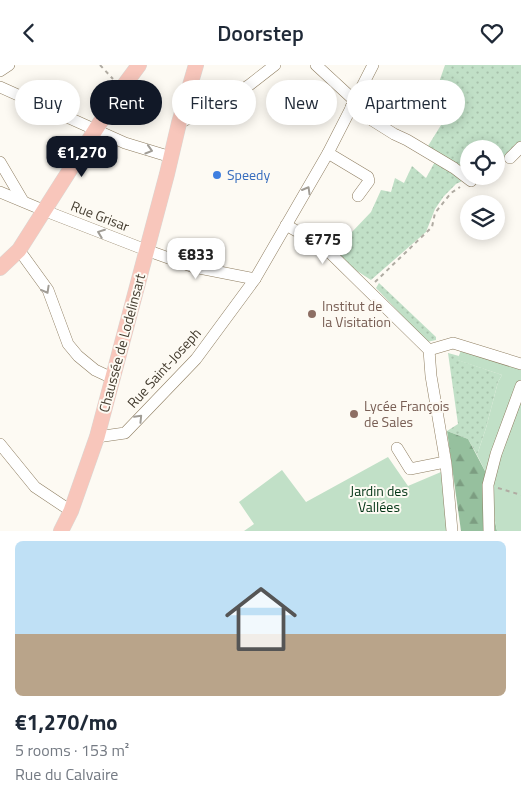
<!DOCTYPE html>
<meta charset="utf-8">
<style>
body{margin:0;font-family:"Titillium Web",sans-serif;background:#f2f2f3;color:#1f2937;height:100vh;display:flex;flex-direction:column;font-size:19px;white-space:nowrap}
*{box-sizing:border-box;margin:0}
p{font-size:16px;color:#747a83}
.icon{flex:none;width:28px;height:28px;fill:none;stroke:currentColor;stroke-width:2;stroke-linecap:round;stroke-linejoin:round}
.map{position:relative;height:466px;overflow:hidden}
.drawer{display:flex;flex-direction:column;background:#fff;flex:1}
.drawer>*{flex:none}
.guide{position:absolute;left:15px;top:15px;width:491px;height:45px;display:flex;gap:10px}
.buttons{position:absolute;left:460px;top:75px;display:grid;gap:10px}
.buttons a{display:grid;place-items:center;width:45px;height:45px;border-radius:50%;background:#fff;box-shadow:0 2px 12px #0003;font-size:25px}
.price{position:absolute;translate:-50% -42px;padding:0 11px;border-radius:10px;background:#fff;color:#222;font-size:16px;line-height:32px;filter:drop-shadow(0 1px 2px #0008)}
.price::after{content:'';position:absolute;left:50%;top:30px;width:15px;height:11px;margin-left:-8px;background:inherit;clip-path:polygon(0 0,100% 0,50% 100%)}
.price.selected{background:#111827;color:#fff}
ul{padding:0;list-style:none}
li{display:grid;align-content:center;gap:10px;height:265px;padding:0 15px}
li+li{border-top:1px solid #e0e1e3}
li span{display:grid;place-items:center;height:155px;border-radius:8px;color:#555}
li>.icon{margin-inline-start:auto}
span .icon{width:90px;height:90px;fill:#fffc;stroke-width:1}
li b{font-size:21px}
.tag{padding:0 18px;border-radius:22px;background:#fff;box-shadow:0 2px 12px #0003;font-size:18px;line-height:45px}
.tag.selected{background:#111827;color:#fff}
header{display:flex;justify-content:space-between;align-items:center;height:65px;padding:0 15px;background:#fff;font-size:22px;font-weight:600}
.map>svg:first-child{display:block}
.grass{fill:url(#grass-dots)}
.forest{fill:url(#forest-firs)}
.garden{fill:#c1e0c7}
.lines{fill:none;stroke-linecap:round;stroke-linejoin:round}
.minor-casing{stroke:#8e7d60;stroke-width:12}
.major-casing{stroke:#d9d8d5;stroke-width:16}
.path{stroke:#b0aba2;stroke-width:2;stroke-dasharray:4 4;stroke-linecap:butt}
.minor{stroke:#fff;stroke-width:11}
.major{stroke:#f8c6bb;stroke-width:15}
.oneway{stroke:#a19d96}
.shop-dot{fill:#3f7fe0;stroke:#fdfaf3;stroke-width:2}
.education-dot{fill:#8d6e63;stroke:#fdfaf3;stroke-width:2}
.labels{text-anchor:middle;stroke-width:4;stroke-linejoin:round;paint-order:stroke}
.shop-label{font-size:14px;fill:#366cbe;stroke:#fdfaf3;text-anchor:start}
.street-label{font-size:14px;fill:#433b2e;stroke:#fdfaf3}
.education-label{font-size:14px;fill:#785e54;stroke:#fdfaf3;text-anchor:start}
.park-label{font-size:14px;fill:#023415;stroke:#fdfaf3}
</style>
<header><svg class="icon" aria-label="back" viewBox="0 0 24 24"><path d="M15 5l-7 7 7 7"/></svg>Doorstep<svg class="icon" aria-label="heart" viewBox="0 0 24 24"><path d="M12 20l-8-8c-3-5 5-10 8-4 3-6 11-1 8 4z"/></svg></header>
<div class="map">
<svg width="521" height="466" viewBox="0 0 521 466">
<defs>
<pattern id="grass-dots" width="8" height="8" patternUnits="userSpaceOnUse" patternTransform="scale(1.25)"><rect width="8" height="8" fill="#c1e0c7"/><path d="M2 2h.1M6 6h.1" fill="none" stroke="#a7c1ab" stroke-width="1.8" stroke-linecap="round"/></pattern>
<pattern id="forest-firs" width="22" height="20" patternUnits="userSpaceOnUse" patternTransform="scale(1.25)"><rect width="22" height="20" fill="#96c09e"/><path d="M5 1l3.5 6h-7zM16 11l3.5 6h-7z" fill="#7c9d81"/></pattern>
</defs>
<rect width="100%" height="100%" fill="#fdfaf3"/>
<g class="grass">
<polygon points="445,0 521,0 521,79 496,101 496,84 469,84 469,110 468,113 456,119 444,131 435,144 426,167 371,215 331,189 371,147 381,125 391,127 395,113 404,118 412,101 426,113 437,93 428,81 456,36 436,26"/>
<polygon points="379,218 436,272 436,275 427,277 376,223"/>
<polygon points="448,288 459,291 458,295 502,310 498,317 486,363 477,390 468,374 447,366 458,359"/>
</g>
<polygon class="forest" points="447,366 468,374 485,406 497,466 461,466"/>
<g class="garden">
<polygon points="463,281 521,294 521,466 497,466 485,406 477,390 486,363 498,317 502,310 457,295"/>
<polygon points="388,392 408,421 441,407 450,466 244,466 254,459 239,437 282,405 306,437"/>
</g>
<g class="lines">
<defs>
<g id="minor">
<polyline points="316,0 355,36"/>
<polyline points="0,6 9,0"/>
<polyline points="0,22 125,78 171,92"/>
<polyline points="351,42 394,69 407,75 454,103 471,116"/>
<polyline points="179,58 220,38 248,21 275,0"/>
<polyline points="328,88 368,112 369,116 358,131"/>
<polyline points="510,93 521,82"/>
<polyline points="0,97 23,136"/>
<polyline points="0,127 43,145 146,185 194,202 255,214"/>
<polyline points="286,160 323,181 429,285 431,311 446,399 452,466"/>
<polyline points="19,185 48,225 68,279 78,291 95,305 112,313"/>
<polyline points="429,285 453,278 521,299"/>
<polyline points="97,372 125,368 196,294 255,214 328,88 373,0"/>
<polyline points="0,379 35,422 71,446"/>
<polyline points="397,383 410,404 445,397"/>
<polyline points="489,466 488,420 496,389 521,321"/>
</g>
<g id="major">
<polyline points="0,203 19,185 122,23 139,0"/>
<polyline points="61,466 71,446 97,372 167,109 179,58 196,0"/>
</g>
</defs>
<use href="#minor" class="minor-casing"/>
<use href="#major" class="major-casing"/>
<g class="path">
<polyline points="100,0 113,14"/>
<polyline points="496,104 502,99"/>
<polyline points="480,115 487,111"/>
<polyline points="375,217 432,162 435,148 451,128 460,122"/>
<polyline points="498,423 521,430"/>
</g>
<use href="#minor" class="minor"/>
<use href="#major" class="major"/>
</g>
<defs><path id="oneway-chevron" d="M-2-3.5L2.5 0L-2 3.5" fill="none" stroke-width="1.6" stroke-linecap="round" stroke-linejoin="round" transform="scale(1.25)"/></defs>
<g class="oneway">
<use href="#oneway-chevron" transform="translate(149 85) rotate(17)"/>
<use href="#oneway-chevron" transform="translate(307 125) rotate(-60)"/>
<use href="#oneway-chevron" transform="translate(101 168) rotate(-159)"/>
<use href="#oneway-chevron" transform="translate(46 225) rotate(61)"/>
<use href="#oneway-chevron" transform="translate(139 353) rotate(-46)"/>
</g>
<circle class="shop-dot" cx="217" cy="110" r="5"/>
<g class="education-dot">
<circle cx="312" cy="249" r="5"/>
<circle cx="354" cy="349" r="5"/>
</g>
<g class="labels">
<g class="shop-label">
<text x="227" y="115">Speedy</text>
</g>
<g class="street-label">
<text transform="translate(100 151) rotate(21)" y="5">Rue Grisar</text>
<text transform="translate(122 278) rotate(-75)" y="5">Chaussée de Lodelinsart</text>
<text transform="translate(164 303) rotate(-48)" y="5">Rue Saint-Joseph</text>
</g>
<g class="education-label">
<text x="322" y="246">Institut de<tspan x="322" dy="16">la Visitation</tspan></text>
<text x="364" y="346">Lycée François<tspan x="364" dy="16">de Sales</tspan></text>
</g>
<g class="park-label">
<text x="379" y="431">Jardin des<tspan x="379" dy="16">Vallées</tspan></text>
</g>
</g>
</svg>
<div class="buttons">
<a><svg class="icon" aria-label="locate" viewBox="0 0 24 24"><circle cx="12" cy="12" r="6"/><path d="M12 2v4M12 18v4M2 12h4M18 12h4"/></svg></a>
<a><svg class="icon" aria-label="layers" viewBox="0 0 24 24"><path d="M12 4l9 5-9 5-9-5zM3 14l9 5 9-5"/></svg></a>
</div>
<b class="price selected" style="left:82px;top:113px">€1,270</b>
<b class="price" style="left:323px;top:200px">€775</b>
<b class="price" style="left:196px;top:215px">€833</b>
<div class="guide">
<a class="tag">Buy</a>
<a class="tag selected">Rent</a>
<a class="tag">Filters</a>
<a class="tag">New</a>
<a class="tag">Apartment</a>
</div>
</div>
<section class="drawer">
<ul>
<li><span style="background:linear-gradient(#bfe0f5 60%,#b9a48a 0)"><svg class="icon" aria-label="home" viewBox="0 0 24 24"><path d="M3 11l9-7 9 7M6 9v11h12V9"/></svg></span><div><b>€1,270/mo</b><p>5 rooms · 153 m²</p><p>Rue du Calvaire</p></div></li>
</ul>
</section>
